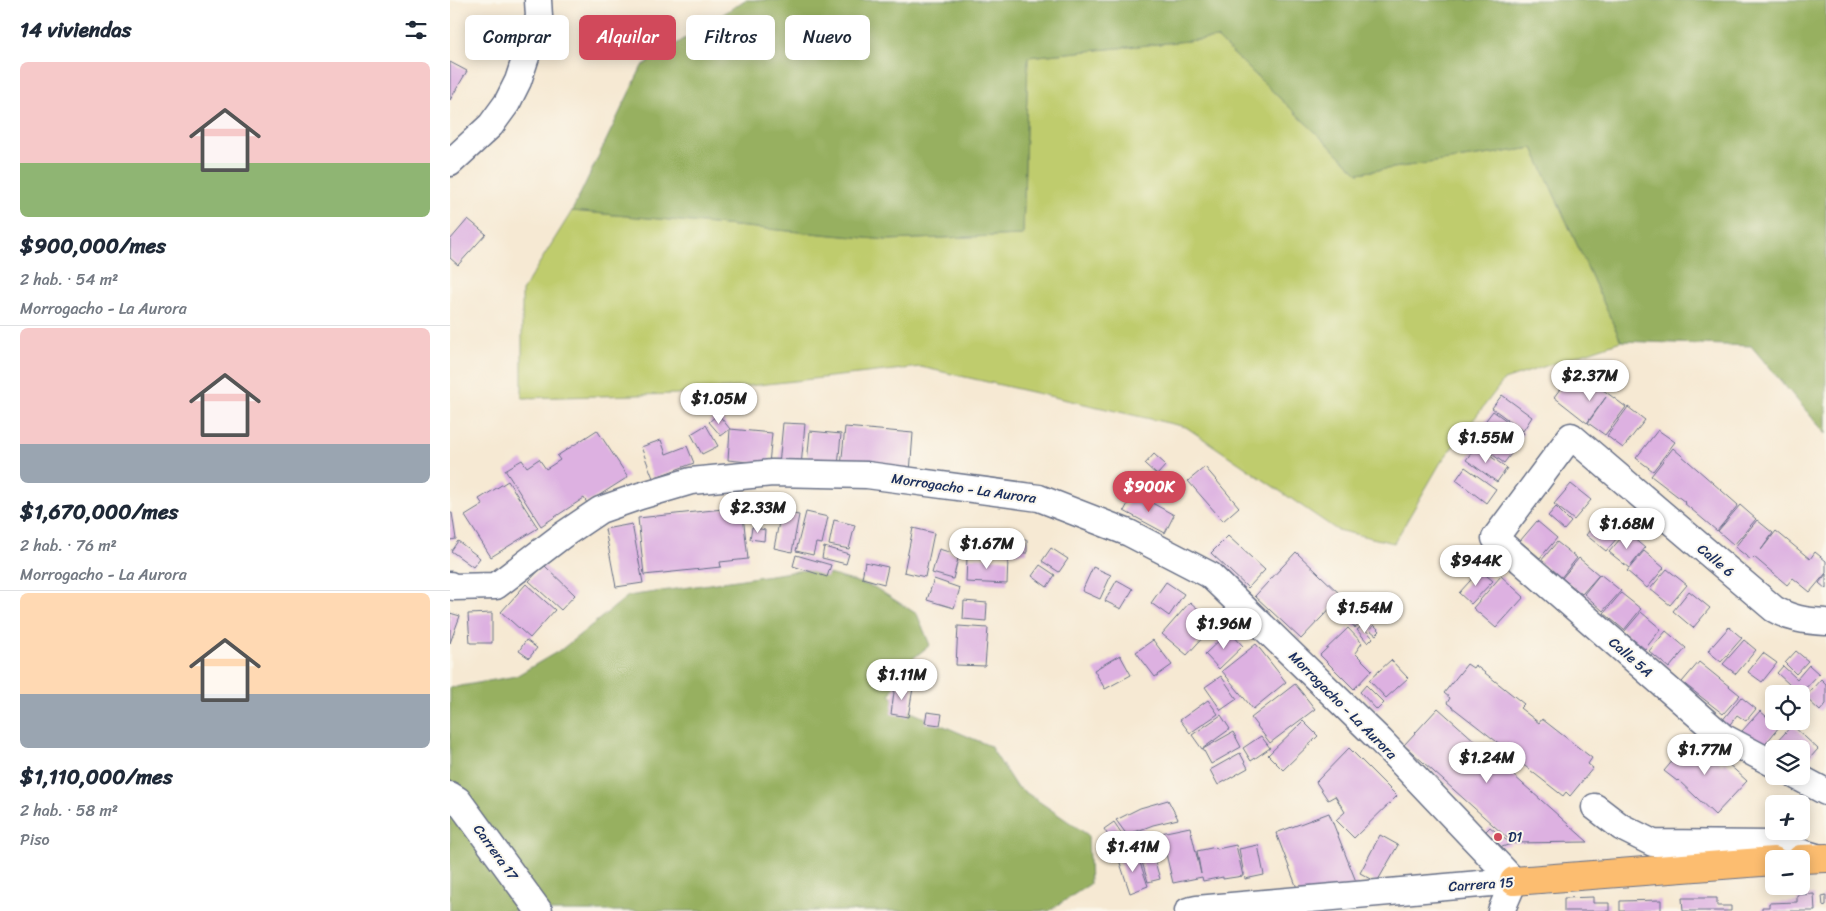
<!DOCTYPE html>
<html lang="es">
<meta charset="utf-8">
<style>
body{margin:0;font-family:Sriracha,sans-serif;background:#f2f2f3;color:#1f2937;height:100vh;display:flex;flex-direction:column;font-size:19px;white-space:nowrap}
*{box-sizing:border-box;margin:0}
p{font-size:16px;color:#747a83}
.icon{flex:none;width:28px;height:28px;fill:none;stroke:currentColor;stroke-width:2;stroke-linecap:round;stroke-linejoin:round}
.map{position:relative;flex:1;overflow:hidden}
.sheet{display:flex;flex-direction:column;background:#fff;width:450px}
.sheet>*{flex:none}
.guide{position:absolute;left:15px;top:15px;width:475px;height:45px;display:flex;gap:10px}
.fabs{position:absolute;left:1315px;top:685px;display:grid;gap:10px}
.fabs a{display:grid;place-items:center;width:45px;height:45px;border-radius:8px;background:#fff;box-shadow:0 2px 12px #0003;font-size:25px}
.price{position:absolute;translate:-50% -42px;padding:0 11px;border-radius:18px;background:#fff;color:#222;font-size:16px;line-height:32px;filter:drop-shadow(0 1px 2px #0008)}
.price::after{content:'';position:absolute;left:50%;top:30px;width:15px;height:11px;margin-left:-8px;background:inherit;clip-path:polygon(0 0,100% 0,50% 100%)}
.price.selected{background:#d1495b;color:#fff}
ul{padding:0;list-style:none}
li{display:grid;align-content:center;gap:10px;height:265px;padding:0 20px}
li+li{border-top:1px solid #e0e1e3}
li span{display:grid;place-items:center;height:155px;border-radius:8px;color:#555}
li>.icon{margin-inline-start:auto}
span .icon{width:90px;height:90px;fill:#fffc;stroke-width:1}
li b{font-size:21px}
h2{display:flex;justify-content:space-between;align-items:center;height:60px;padding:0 20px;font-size:21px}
.pill{padding:0 18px;border-radius:8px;background:#fff;box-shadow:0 2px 12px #0003;font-size:18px;line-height:45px}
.pill.selected{background:#d1495b;color:#fff}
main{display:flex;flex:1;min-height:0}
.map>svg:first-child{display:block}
.green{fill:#bfcc6d;stroke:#6d7e66}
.forest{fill:#97b060;stroke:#59705f}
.building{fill:#ddb1e1}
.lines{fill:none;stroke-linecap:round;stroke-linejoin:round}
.minor-casing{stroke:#687087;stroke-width:29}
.major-casing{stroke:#687087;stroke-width:30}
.minor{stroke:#fff;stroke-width:26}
.major{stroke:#fcbd6f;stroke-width:28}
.poi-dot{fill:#d1495b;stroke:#fbf7ec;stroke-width:2}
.labels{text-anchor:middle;stroke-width:4;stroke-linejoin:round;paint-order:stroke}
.street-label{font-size:14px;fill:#1b2f5e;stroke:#fbf7ec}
.poi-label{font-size:14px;fill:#1b2f5e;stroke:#fbf7ec;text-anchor:start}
</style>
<main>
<section class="sheet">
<h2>14 viviendas<svg class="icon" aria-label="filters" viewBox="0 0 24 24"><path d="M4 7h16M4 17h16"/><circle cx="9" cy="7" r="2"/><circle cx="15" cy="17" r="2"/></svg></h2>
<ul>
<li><span style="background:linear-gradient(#f6c9c9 65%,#8fb573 0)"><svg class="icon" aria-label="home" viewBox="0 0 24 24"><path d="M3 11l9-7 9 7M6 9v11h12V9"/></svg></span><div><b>$900,000/mes</b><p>2 hab. · 54 m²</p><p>Morrogacho - La Aurora</p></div></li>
<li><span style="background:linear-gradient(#f6c9c9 75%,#9aa5b1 0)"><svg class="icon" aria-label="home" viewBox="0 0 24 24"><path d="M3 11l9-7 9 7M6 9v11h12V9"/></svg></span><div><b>$1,670,000/mes</b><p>2 hab. · 76 m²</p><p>Morrogacho - La Aurora</p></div></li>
<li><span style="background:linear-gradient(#ffd9b3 65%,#9aa5b1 0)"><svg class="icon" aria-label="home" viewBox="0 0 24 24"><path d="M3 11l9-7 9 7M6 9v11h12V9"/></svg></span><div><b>$1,110,000/mes</b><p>2 hab. · 58 m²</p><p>Piso</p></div></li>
</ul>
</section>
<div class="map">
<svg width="1376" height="911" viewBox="0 0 1376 911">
<rect width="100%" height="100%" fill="#fbf7ec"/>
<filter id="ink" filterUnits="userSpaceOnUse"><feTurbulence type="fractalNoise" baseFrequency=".02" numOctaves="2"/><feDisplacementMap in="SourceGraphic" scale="10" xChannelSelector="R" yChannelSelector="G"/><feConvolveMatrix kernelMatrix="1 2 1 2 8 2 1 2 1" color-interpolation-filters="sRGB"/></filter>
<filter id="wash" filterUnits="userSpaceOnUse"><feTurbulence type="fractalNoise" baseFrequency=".0096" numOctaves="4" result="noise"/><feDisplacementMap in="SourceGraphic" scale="20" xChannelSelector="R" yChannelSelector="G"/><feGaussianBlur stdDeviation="1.12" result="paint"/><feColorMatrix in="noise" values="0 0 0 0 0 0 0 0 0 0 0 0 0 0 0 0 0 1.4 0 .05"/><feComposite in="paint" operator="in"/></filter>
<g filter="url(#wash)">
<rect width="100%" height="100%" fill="#f6e9d3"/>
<polygon class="green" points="767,38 908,173 1083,148 1171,341 1054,380 991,462 944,543 887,530 736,427 471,367 226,394 72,398 72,291 122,211 437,240 573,235 578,57"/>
<g class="forest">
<polygon points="295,0 1376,0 1376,434 1301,346 1171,341 1083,148 908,173 767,38 578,57 573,235 437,240 122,211 192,66"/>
<polygon points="361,569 424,587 467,614 480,645 451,668 440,695 459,711 540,746 565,785 638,835 640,884 599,911 0,911 0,688 66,676 112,649 178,596"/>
</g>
<g id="blocks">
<g class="building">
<polygon points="0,62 17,71 0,100"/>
<polygon points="18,219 36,234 8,265 0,258 0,240"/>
<polygon points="1125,369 1176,407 1155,435 1138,423 1156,397 1137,423 1104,397"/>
<polygon points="1052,395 1082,417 1073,431 1042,408"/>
<polygon points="1178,407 1195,420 1173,448 1157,436"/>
<polygon points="1043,411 1074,433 1064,446 1033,424"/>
<polygon points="268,414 280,429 271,436 259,422"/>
<polygon points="333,423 355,424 351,466 329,465"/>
<polygon points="256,425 268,446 252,454 241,434"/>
<polygon points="395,427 463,433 460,473 391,467"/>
<polygon points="1033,428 1064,450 1054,463 1024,441"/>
<polygon points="280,429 322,433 319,464 278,460"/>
<polygon points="147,430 178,477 137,503 134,498 91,526 55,470 72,460 77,467 89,459 96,469 110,460 107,456"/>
<polygon points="1208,430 1225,442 1203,471 1186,458"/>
<polygon points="360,431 391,434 388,467 357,464"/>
<polygon points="211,440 216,454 237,446 244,463 203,478 191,447"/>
<polygon points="1026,446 1057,468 1047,482 1016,460"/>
<polygon points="1223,448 1288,505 1267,531 1234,503 1235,502 1201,476"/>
<polygon points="704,454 716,465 707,475 695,464"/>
<polygon points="755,467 789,507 773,521 738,481"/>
<polygon points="1015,467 1046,489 1036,503 1006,480"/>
<polygon points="58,481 88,528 41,557 15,516 33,505 29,499"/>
<polygon points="1121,484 1141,500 1124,520 1104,504"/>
<polygon points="684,493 724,515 715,533 674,511"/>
<polygon points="1290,505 1306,519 1284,545 1268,531"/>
<polygon points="292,507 298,559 270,562 271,567 194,575 188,518"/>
<polygon points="1106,507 1121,522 1114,530 1098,516"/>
<polygon points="331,512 349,515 342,552 324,548"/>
<polygon points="356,512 378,517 372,544 366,543 363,555 346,551"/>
<polygon points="0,513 2,513 6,539 0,540"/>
<polygon points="1153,514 1173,531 1156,551 1136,535"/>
<polygon points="384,520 405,525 399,549 379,545"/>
<polygon points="1307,520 1323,533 1311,550 1326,531 1360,559 1365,552 1376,561 1376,573 1360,592 1343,578 1337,585 1304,557 1301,560 1285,547"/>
<polygon points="1087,521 1107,538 1090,558 1070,541"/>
<polygon points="182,524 193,583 166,587 155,529"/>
<polygon points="302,527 315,530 314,541 300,539"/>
<polygon points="463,528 484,533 475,577 454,572"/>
<polygon points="1176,532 1195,548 1179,568 1159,552"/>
<polygon points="778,536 815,570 798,588 761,553"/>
<rect x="557" y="540" width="20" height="13"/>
<polygon points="8,541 30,558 23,567 1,551"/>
<polygon points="1107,542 1127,558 1110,579 1090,562"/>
<polygon points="374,547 399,554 396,564 372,558"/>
<polygon points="601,548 618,559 609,572 592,561"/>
<polygon points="489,549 509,555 503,579 482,573"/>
<polygon points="1194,551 1214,568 1197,588 1177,571"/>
<polygon points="846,552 892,596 851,639 805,596"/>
<polygon points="346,555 381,565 377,577 343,566"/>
<polygon points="517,557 558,559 557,584 516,582"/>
<polygon points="1129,558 1149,575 1132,594 1112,578"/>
<polygon points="415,562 438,567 434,584 412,578"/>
<polygon points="94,565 125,595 111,610 79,581"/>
<polygon points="590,565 605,575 597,587 582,576"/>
<polygon points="643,567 661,575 650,599 632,591"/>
<polygon points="1217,569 1237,585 1220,605 1200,589"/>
<polygon points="1030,570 1043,581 1021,604 1009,593"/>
<polygon points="1150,574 1171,591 1153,611 1134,594"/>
<polygon points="1376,574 1376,589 1369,583"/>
<polygon points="1051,576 1074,597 1046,628 1023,608"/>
<polygon points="484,579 510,588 504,608 477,600"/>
<polygon points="667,580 683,589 671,609 655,601"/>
<polygon points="716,582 734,594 719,616 701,603"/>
<polygon points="76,584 105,610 80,638 51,612"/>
<polygon points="1239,591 1260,608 1243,628 1223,611"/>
<polygon points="1171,593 1191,609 1174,630 1154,613"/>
<polygon points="514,601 537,603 536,621 513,619"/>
<polygon points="740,602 765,624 737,655 712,634"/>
<polygon points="1191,612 1211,629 1195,649 1174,632"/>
<polygon points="0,613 10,616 0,643"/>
<polygon points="42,613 42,643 20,643 18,614"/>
<polygon points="913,613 917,618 905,628 901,623"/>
<polygon points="924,625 930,631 926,635 920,630"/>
<polygon points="508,626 538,628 535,666 506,665"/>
<polygon points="912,626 923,638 918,643 907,630"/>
<polygon points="1279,627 1292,638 1271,662 1258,651"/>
<polygon points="898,628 912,643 905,653 922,670 904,689 870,655"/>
<polygon points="779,631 793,646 769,669 755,654"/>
<polygon points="1216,631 1236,648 1219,668 1199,651"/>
<polygon points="76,640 87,648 79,658 69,651"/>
<polygon points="703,640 722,665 705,677 686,652"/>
<polygon points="1294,640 1306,650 1286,674 1273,664"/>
<polygon points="806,644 836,682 803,709 772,671"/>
<polygon points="1346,651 1358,661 1346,674 1335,663"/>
<polygon points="1313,653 1327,663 1312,682 1298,672"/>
<polygon points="670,655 681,675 655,689 644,670"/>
<polygon points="941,660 958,678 936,698 919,680"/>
<polygon points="1249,662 1290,695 1273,714 1232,682"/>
<polygon points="1017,664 1023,668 1025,665 1074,704 1070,708 1089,723 1092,719 1142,758 1138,764 1143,768 1120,796 1116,792 1113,796 1062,756 1065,752 1053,743 1051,745 997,703 1000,698 994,693"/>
<polygon points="1359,665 1369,674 1350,694 1335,694 1333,692 1340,685 1327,673 1333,666 1347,679"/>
<polygon points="771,676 787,699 771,710 755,687"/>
<polygon points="1371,679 1376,684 1376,704 1370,711 1355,697"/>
<polygon points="845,684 865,709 820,743 801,718"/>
<polygon points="445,685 463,688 458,717 441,714"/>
<polygon points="916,685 934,703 927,710 910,692"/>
<polygon points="1291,697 1306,709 1296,721 1287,715 1275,731 1268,726"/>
<polygon points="758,700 768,714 740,733 730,720"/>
<polygon points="988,708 1138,842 1063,843 954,745"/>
<polygon points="1310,711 1329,727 1313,747 1292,731"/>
<polygon points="477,712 492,714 490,725 475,723"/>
<polygon points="771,715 780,729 752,749 742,735"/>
<polygon points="853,721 868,736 833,770 818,755"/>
<polygon points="1342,725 1368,749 1351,768 1351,749 1324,749 1324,755 1319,751"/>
<polygon points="783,732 791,747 761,764 753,749"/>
<polygon points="811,736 820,748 801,761 793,748"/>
<polygon points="1241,739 1256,751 1257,750 1272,765 1275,761 1297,781 1265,815 1228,780 1227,781 1214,771"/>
<polygon points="899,748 947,796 904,838 886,820 895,812 885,796 878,800 866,782"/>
<polygon points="790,753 798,768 768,785 760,770"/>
<polygon points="718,800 728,819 703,825 677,835 666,820 690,808"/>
<polygon points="879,813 909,889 850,896 826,833"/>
<polygon points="664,822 676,840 665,846 654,829"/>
<polygon points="740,827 751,874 747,851 766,847 767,849 786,845 793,876 773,879 773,877 753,881 752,877 723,883 711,833"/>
<polygon points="1040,827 1061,844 1052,847 1036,831"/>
<polygon points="697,835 710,879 698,882 685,838"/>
<polygon points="930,835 948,845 927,882 910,873"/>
<polygon points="808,845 814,875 795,879 789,849"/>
<polygon points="687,854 698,886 680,893 669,860"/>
<polygon points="1364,894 1365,911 1312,911 1312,907 1319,907 1319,903 1347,902 1347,895"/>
<polygon points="1376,895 1376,905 1373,906 1372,896"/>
<polygon points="1143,897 1143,903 1159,903 1159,911 1114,911 1114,898"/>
<polygon points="1232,898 1267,898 1267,906 1281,906 1281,911 1233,911"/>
<polygon points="1211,900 1211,911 1170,911 1170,901"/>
</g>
</g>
</g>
<g filter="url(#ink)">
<use href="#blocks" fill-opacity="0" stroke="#687087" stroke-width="1"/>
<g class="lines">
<defs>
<g id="minor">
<polyline points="0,163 41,125 57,103 68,81 89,17 88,0"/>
<polyline points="0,585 3,587 46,586 113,535 150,510 190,496 241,481 322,473 417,475 589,498 679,533 760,575 931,741 1064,881"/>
<path d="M1324,764L1273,737L1045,538L1121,436L1324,609C1341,619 1356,621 1376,622"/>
<polyline points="1346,776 1376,792"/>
<polyline points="0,795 8,800 89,911"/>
<polyline points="1145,807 1171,827 1203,843 1322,844 1370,858"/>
<polyline points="738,911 747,909 1064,881"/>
<polyline points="1051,911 1064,881"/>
</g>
<g id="major">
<polyline points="1351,859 1376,858"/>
<polyline points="1064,881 1324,861"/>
</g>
</defs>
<use href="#minor" class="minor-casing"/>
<use href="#major" class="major-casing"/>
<use href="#minor" class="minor"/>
<use href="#major" class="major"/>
</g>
</g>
<circle class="poi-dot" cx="1048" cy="837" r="5"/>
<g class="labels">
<g class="street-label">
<text transform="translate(514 488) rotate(8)" y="5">Morrogacho - La Aurora</text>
<text transform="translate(1266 560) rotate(40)" y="5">Calle 6</text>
<text transform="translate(1181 657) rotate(41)" y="5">Calle 5A</text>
<text transform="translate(893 705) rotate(45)" y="5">Morrogacho - La Aurora</text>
<text transform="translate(46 852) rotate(54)" y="5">Carrera 17</text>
<text transform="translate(1031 884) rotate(-4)" y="5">Carrera 15</text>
</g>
<g class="poi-label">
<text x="1058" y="842">D1</text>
</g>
</g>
</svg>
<div class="fabs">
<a><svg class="icon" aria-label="locate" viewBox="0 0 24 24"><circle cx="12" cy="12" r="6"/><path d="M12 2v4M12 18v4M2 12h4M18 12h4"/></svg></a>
<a><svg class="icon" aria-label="layers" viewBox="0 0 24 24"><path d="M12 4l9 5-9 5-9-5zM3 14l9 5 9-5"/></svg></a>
<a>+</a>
<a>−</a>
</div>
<b class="price" style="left:1140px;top:402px">$2.37M</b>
<b class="price" style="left:269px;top:425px">$1.05M</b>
<b class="price" style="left:1036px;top:464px">$1.55M</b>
<b class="price selected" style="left:699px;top:513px">$900K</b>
<b class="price" style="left:308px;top:534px">$2.33M</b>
<b class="price" style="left:1177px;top:550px">$1.68M</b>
<b class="price" style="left:537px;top:570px">$1.67M</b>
<b class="price" style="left:1026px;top:587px">$944K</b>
<b class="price" style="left:915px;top:634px">$1.54M</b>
<b class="price" style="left:774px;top:650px">$1.96M</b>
<b class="price" style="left:452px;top:701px">$1.11M</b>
<b class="price" style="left:1255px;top:776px">$1.77M</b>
<b class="price" style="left:1037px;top:784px">$1.24M</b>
<b class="price" style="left:683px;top:873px">$1.41M</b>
<div class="guide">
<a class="pill">Comprar</a>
<a class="pill selected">Alquilar</a>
<a class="pill">Filtros</a>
<a class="pill">Nuevo</a>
</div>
</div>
</main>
